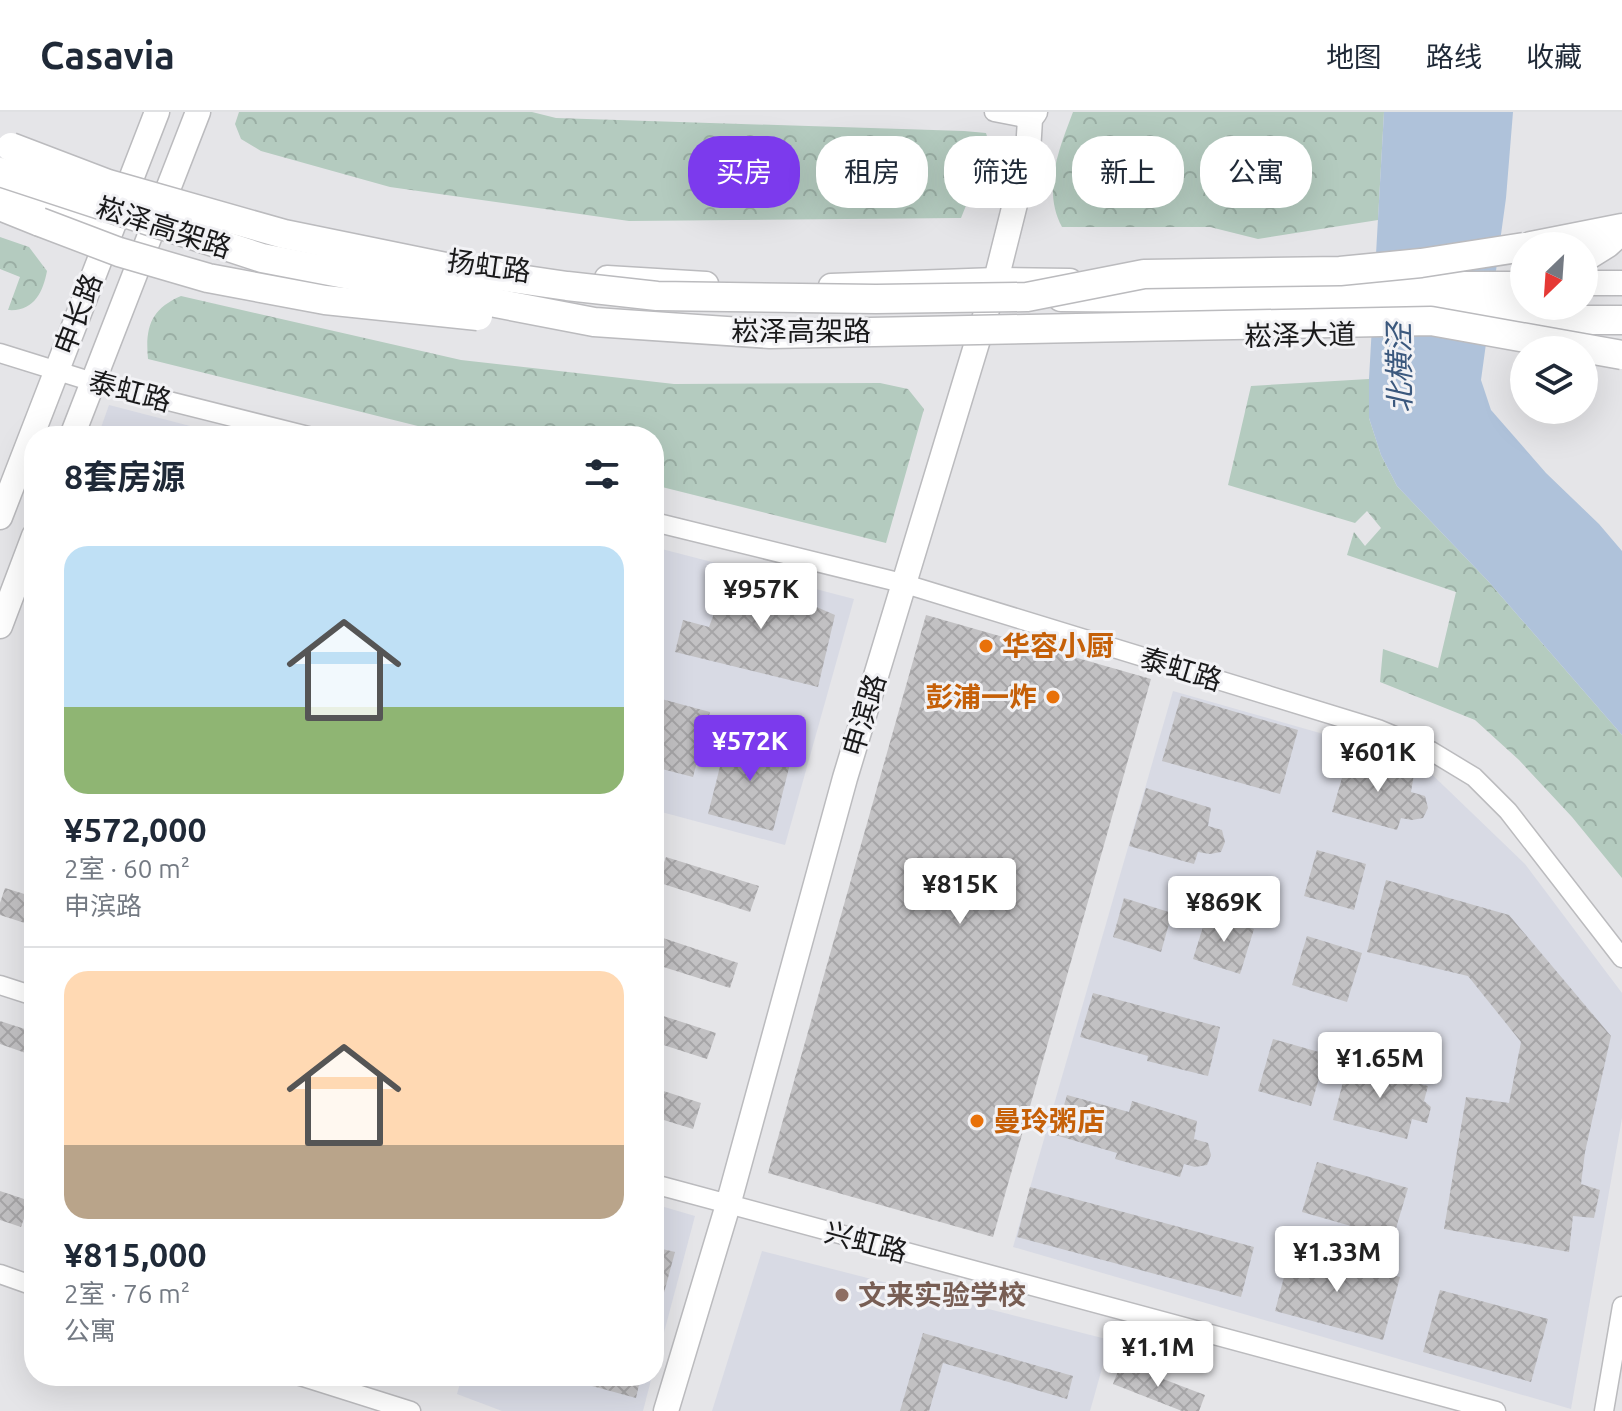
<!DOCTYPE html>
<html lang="zh">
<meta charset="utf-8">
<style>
body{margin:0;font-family:Ubuntu,"Noto Sans SC",sans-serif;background:#f2f2f3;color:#1f2937;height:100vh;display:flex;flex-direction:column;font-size:30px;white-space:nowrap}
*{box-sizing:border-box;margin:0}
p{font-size:26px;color:#747a83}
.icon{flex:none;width:44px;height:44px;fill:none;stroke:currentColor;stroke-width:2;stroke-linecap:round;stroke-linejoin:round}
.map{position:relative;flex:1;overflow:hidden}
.drawer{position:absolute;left:24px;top:314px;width:640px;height:960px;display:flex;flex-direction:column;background:#fff;border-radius:32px;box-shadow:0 8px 32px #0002}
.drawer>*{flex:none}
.top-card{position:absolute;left:688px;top:24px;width:760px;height:72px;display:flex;gap:16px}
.needle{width:52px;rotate:205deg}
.tools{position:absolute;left:1510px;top:120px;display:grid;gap:16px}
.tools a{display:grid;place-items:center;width:88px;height:88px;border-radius:50%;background:#fff;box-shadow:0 8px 32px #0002;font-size:40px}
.price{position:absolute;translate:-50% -68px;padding:0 18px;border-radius:8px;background:#fff;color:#222;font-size:26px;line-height:52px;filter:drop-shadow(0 2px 4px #0008)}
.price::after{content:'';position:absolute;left:50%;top:48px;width:24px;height:18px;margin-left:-12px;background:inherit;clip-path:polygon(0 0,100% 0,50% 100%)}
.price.on{background:#7c3aed;color:#fff}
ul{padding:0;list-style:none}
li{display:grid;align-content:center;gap:16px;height:424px;padding:0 40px}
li+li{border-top:2px solid #e0e1e3}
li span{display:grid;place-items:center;height:248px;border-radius:24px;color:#555}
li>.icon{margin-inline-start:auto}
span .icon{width:144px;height:144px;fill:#fffc;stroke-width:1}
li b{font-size:34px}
h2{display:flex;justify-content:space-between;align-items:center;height:96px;padding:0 40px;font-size:34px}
.pill{padding:0 28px;border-radius:32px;background:#fff;box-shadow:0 8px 32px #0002;font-size:28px;line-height:72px}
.pill.on{background:#7c3aed;color:#fff}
header{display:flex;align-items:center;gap:48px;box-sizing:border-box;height:112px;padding:0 40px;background:#fff;border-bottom:2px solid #e0e1e3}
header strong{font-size:38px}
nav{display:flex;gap:44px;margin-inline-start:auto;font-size:28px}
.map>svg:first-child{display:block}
.built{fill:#d8dae4}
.park{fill:url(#park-crowns)}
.water{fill:#afc2da}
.building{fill:url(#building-cross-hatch)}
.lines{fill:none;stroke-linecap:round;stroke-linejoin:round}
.minor-casing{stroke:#bbbbbe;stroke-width:21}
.major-casing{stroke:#bbbbbe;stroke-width:27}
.highway-casing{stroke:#bbbbbe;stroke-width:31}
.minor{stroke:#fff;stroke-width:18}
.major{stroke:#fff;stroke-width:24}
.highway{stroke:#fff;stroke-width:28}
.highway-bridge-casing{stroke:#bbbbbe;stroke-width:31;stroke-linecap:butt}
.highway-bridge{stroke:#fff;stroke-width:28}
.food-dot{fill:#e8710a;stroke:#f2f2f5;stroke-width:3}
.education-dot{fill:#8d6e63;stroke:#f2f2f5;stroke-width:3}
.labels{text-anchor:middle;stroke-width:6;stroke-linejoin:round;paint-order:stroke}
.street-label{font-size:28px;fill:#19191a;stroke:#f2f2f5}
.food-label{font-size:28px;font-weight:bold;fill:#c56008;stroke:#f2f2f5;text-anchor:start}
.education-label{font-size:28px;font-weight:bold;fill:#785e54;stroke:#f2f2f5;text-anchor:start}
.water-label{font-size:30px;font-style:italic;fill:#3b587d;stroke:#f2f2f5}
</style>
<header>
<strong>Casavia</strong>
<nav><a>地图</a><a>路线</a><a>收藏</a></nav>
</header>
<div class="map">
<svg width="1622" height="1299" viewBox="0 0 1622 1299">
<defs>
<pattern id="park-crowns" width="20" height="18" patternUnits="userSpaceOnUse" patternTransform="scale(2)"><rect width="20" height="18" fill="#b4cbbf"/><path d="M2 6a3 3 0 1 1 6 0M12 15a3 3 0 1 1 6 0" fill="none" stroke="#9aaea4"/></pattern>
<pattern id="building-cross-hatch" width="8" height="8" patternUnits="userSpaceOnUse" patternTransform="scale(2)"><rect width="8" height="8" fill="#c2c1c3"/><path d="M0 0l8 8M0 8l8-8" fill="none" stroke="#a6a5a7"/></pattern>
</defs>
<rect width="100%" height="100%" fill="#e5e5e8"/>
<g class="built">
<polygon points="109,293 229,324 98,324"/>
<polygon points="654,435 854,487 785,733 654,698"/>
<polygon points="1173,579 1418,649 1525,752 1622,881 1622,1006 1571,1297 1013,1135"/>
<polygon points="654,1092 695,1104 654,1258"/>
<polygon points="762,1139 1110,1228 1090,1299 712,1299"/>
<polygon points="462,1264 652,1264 643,1299 502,1299 457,1282"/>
</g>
<g class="park">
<polygon points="239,0 532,0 556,6 964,19 986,21 990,34 961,106 629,109 390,75 261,39 241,27 235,12"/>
<path d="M1073,0H1384L1378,108L1258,127L1210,115H1062C1042,78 1059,37 1073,0Z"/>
<path d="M0,125L29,135L47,159C43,180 34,200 8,198L20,165L0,157Z"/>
<path d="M181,184L461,248L674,272L880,271L908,277L924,297L886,431L654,373V324H458L148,247C145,215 151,197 181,184Z"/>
<polygon points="1369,267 1369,306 1381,343 1397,374 1488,469 1622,623 1622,766 1572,705 1519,648 1475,608 1380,570 1383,537 1438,556 1456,480 1347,443 1354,420 1365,434 1381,416 1367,399 1355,411 1228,373 1251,274"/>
</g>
<polygon class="water" points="1384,0 1513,0 1506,86 1481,268 1491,298 1546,361 1599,412 1622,439 1622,623 1488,469 1397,374 1381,343 1369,306 1369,267"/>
<g class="building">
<polygon points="722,454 835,503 818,575 675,540 683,508 709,515 718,491 707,487"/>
<polygon points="926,503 1151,567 993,1125 768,1061"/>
<polygon points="1181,584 1298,618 1280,682 1162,649"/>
<polygon points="654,585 710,600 693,665 654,655"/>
<polygon points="728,623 793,640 773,719 708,702"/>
<polygon points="1349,642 1414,662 1411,680 1425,684 1428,696 1423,706 1412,708 1401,706 1397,718 1332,700"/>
<polygon points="1146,676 1211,696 1208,714 1222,718 1225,730 1221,740 1210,742 1198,740 1194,752 1129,734"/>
<polygon points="1317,738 1366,752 1354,798 1304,784"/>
<polygon points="666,745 759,774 750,800 657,770"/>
<polygon points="1386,768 1509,803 1611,924 1585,1040 1581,1072 1600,1078 1594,1106 1573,1104 1569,1140 1444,1117 1466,985 1509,991 1521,930 1468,864 1367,840"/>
<polygon points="5,776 34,785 34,814 0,803 0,791"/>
<polygon points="1124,786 1172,801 1161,840 1113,825"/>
<polygon points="1207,802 1254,817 1240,862 1193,847"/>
<polygon points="654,823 738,851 730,876 654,852"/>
<polygon points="1307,824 1362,841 1347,890 1292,873"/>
<polygon points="1093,881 1220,915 1208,964 1147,949 1148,944 1080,925"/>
<polygon points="654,901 716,921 707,947 654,930"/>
<polygon points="0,909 34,920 34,944 0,932"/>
<polygon points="1273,927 1326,942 1311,994 1258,979"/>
<polygon points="1358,941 1367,943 1374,960 1428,974 1424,989 1431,995 1427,1011 1412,1007 1407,1027 1333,1008 1348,951"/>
<polygon points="654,976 701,991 693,1017 654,1005"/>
<polygon points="1067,983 1129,1000 1132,989 1197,1009 1194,1027 1208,1031 1211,1043 1207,1053 1195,1055 1184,1052 1180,1065 1115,1047 1117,1041 1055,1023"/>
<polygon points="1317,1050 1408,1076 1393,1126 1302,1100"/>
<polygon points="1030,1075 1254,1135 1241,1185 1017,1125"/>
<polygon points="0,1079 30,1089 21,1115 0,1108"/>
<polygon points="654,1135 675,1140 658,1203 654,1202"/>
<polygon points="1292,1135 1400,1165 1383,1228 1275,1199"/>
<polygon points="1440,1178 1548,1207 1531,1270 1423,1240"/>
<polygon points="923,1221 1073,1264 1067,1287 943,1251 929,1299 900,1299"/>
<polygon points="1121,1251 1205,1283 1199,1299 1182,1299 1113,1272"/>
<polygon points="570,1264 641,1264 636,1286 570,1268"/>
</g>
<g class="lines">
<defs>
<g id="minor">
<polyline points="994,0 1030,7"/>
<polyline points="0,241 93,270 308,324"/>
<polyline points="654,410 902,471 1378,617 1431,639 1474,665 1508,699 1622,846"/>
<polyline points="0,873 34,884"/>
<polyline points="654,1072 1496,1299"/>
<polyline points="0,1162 34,1174"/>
<polyline points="300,1264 411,1299"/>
<polyline points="1604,1299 1622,1194"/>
</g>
<g id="major">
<polyline points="0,78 99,118"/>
<polyline points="1584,148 1608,133 1622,120"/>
<polyline points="607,166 706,172"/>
<polyline points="1584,171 1622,171"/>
<polyline points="1322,172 1524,172"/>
<polyline points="831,174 996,168 1070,169"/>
<polyline points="72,324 198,0"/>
<polyline points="0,405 157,0"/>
<polyline points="0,514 34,424"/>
<polyline points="666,1299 728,1093 845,666 996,168 1028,40 1030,7 1035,0"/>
</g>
<g id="highway">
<polyline points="0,94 40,110"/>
<polyline points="1531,134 1622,116"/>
<polyline points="1061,185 1524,189"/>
<polyline points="1468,208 1622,208"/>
</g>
</defs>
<use href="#minor" class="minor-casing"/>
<use href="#major" class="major-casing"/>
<use href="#highway" class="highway-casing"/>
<use href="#minor" class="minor"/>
<use href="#major" class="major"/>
<use href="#highway" class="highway"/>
<defs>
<g id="highway-bridge">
<polyline points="11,35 108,72 284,122 465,159 567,174 657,184 876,187 1027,185 1144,162 1340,159 1421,151 1524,135"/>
<polyline points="0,60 262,146 594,210 770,222 1431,209 1622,243"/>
<polyline points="40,110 119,140 208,166 325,188 478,204"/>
</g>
</defs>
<use href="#highway-bridge" class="highway-bridge-casing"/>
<use href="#highway-bridge" class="highway-bridge"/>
</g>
<g class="food-dot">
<circle cx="986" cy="534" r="8"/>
<circle cx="1053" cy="585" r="8"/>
<circle cx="977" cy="1009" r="8"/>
</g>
<circle class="education-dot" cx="842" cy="1183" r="8"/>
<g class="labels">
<g class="street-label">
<text transform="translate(164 115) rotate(18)" y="10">崧泽高架路</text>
<text transform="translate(489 154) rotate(8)" y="10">扬虹路</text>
<text transform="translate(78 202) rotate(-69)" y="10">申长路</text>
<text x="801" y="229">崧泽高架路</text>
<text transform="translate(1300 223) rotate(-1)" y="10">崧泽大道</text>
<text transform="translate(130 279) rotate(15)" y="10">泰虹路</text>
<text transform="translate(1181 557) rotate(17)" y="10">泰虹路</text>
<text transform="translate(864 603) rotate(-73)" y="10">申滨路</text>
<text transform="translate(866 1130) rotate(15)" y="10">兴虹路</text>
</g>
<g class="food-label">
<text x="1002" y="544">华容小厨</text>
<text x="1037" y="595" text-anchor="end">彭浦一炸</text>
<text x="993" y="1019">曼玲粥店</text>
</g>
<g class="education-label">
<text x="858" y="1193">文来实验学校</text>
</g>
<g class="water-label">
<text transform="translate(1400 256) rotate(-91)" y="10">北横泾</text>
</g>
</g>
</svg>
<div class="tools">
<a><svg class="needle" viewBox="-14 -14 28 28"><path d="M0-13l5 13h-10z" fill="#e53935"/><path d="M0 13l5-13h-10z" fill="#747a83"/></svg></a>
<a><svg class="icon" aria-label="layers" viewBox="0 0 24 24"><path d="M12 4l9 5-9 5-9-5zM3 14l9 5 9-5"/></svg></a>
</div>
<b class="price" style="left:761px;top:519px">¥957K</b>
<b class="price on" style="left:750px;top:671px">¥572K</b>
<b class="price" style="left:1378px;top:682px">¥601K</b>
<b class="price" style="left:960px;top:814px">¥815K</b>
<b class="price" style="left:1224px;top:832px">¥869K</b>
<b class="price" style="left:1380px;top:988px">¥1.65M</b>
<b class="price" style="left:1337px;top:1182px">¥1.33M</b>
<b class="price" style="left:1158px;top:1277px">¥1.1M</b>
<div class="top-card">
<a class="pill on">买房</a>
<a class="pill">租房</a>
<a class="pill">筛选</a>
<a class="pill">新上</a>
<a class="pill">公寓</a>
</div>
<section class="drawer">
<h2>8套房源<svg class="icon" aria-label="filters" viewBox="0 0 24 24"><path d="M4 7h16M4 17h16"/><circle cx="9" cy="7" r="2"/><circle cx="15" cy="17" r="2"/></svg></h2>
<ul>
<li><span style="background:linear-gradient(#bfe0f5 65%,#8fb573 0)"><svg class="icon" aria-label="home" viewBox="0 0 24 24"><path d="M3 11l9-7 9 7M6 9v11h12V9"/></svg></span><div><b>¥572,000</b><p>2室 · 60 m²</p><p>申滨路</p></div></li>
<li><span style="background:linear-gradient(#ffd9b3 70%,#b9a48a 0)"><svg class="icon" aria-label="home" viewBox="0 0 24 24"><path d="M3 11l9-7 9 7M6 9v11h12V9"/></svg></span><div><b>¥815,000</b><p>2室 · 76 m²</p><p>公寓</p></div></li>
</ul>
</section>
</div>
